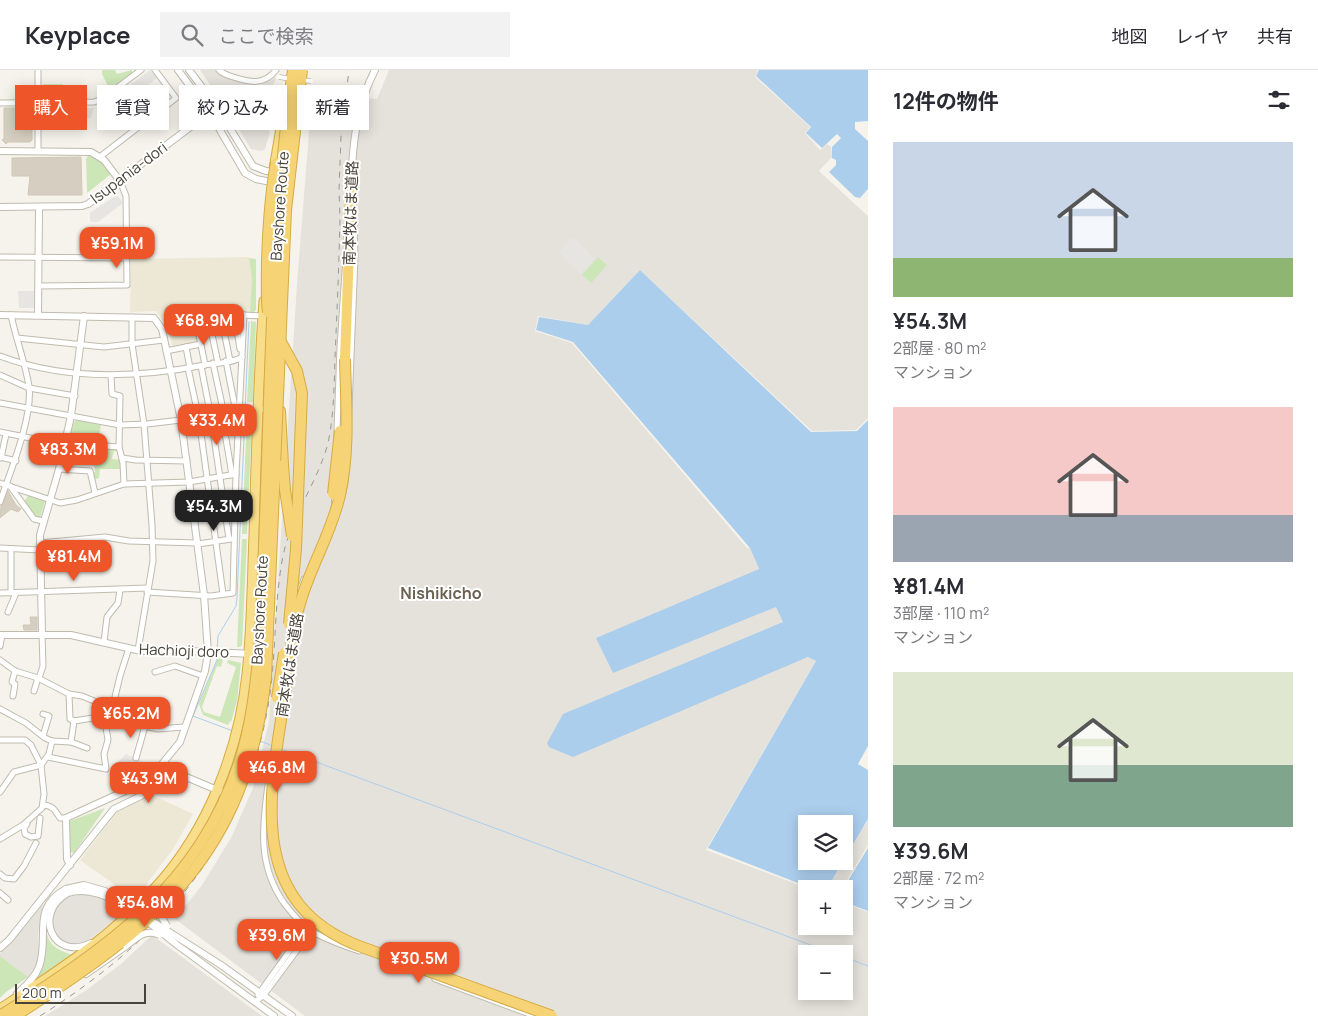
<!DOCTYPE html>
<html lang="ja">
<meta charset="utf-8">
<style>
body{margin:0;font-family:Manrope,"Noto Sans JP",sans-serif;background:#f2f2f3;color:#2b2b33;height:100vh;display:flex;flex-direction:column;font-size:19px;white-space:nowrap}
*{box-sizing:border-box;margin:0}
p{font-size:16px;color:#7c7c81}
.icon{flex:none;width:28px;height:28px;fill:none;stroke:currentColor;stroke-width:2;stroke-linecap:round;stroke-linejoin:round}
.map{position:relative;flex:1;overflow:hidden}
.details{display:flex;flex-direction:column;background:#fff;width:450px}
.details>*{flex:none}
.top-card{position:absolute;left:15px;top:15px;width:475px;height:45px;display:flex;gap:10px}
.buttons{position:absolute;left:798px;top:745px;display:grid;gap:10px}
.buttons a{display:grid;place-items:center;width:55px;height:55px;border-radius:0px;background:#fff;box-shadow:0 2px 12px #0003;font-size:25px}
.scale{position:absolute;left:15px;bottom:12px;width:131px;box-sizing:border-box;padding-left:5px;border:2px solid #494439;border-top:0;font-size:14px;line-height:18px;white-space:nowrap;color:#494439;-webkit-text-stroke:4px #fff;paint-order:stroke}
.price{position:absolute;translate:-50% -42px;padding:0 11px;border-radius:10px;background:#ee5529;color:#fff;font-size:16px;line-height:32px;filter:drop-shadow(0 1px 2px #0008)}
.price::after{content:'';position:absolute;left:50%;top:30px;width:15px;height:11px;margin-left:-8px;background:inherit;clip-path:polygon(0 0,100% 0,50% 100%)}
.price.selected{background:#222;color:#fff}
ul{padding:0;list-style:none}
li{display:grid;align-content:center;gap:10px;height:265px;padding:0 25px}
li span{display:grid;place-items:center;height:155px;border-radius:0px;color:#555}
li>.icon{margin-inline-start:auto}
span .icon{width:90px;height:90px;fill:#fffc;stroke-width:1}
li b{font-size:21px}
h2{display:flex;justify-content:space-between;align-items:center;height:60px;padding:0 25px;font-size:21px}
.pill{padding:0 18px;border-radius:0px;background:#fff;box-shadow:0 2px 12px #0003;font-size:18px;line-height:45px}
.pill.selected{background:#ee5529;color:#fff}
header{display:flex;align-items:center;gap:30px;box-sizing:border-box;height:70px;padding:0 25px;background:#fff;border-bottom:1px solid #e1e1e2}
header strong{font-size:24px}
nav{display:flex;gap:28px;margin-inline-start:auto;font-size:18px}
.search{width:350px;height:45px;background:#f2f2f3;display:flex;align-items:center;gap:12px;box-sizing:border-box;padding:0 18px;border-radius:0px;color:#7c7c81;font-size:19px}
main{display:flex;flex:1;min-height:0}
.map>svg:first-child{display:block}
.industrial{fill:#e5e2dc;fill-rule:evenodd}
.education{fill:#ede8d6}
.green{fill:#cde6b7}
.parking{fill:#e7e5e2}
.water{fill:#acceed}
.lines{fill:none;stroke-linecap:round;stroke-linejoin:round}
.stream{stroke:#acceed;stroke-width:1}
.building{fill:#d6cfc1;stroke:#d0c8b5}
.minor-casing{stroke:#c0bbae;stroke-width:7}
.tertiary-casing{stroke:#c0bbae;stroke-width:8}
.trunk-casing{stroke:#d6ab45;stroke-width:11}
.motorway-casing{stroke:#d6ab45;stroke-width:12}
.minor{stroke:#fff;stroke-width:5}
.tertiary{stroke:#fff;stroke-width:6}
.trunk{stroke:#f8dd8a;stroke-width:9}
.motorway{stroke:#f6d475;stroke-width:10}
.rail{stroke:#999;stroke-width:1;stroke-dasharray:6 6;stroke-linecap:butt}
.pedestrian-bridge-casing{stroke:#c0bbae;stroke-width:5.5;stroke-linecap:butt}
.tertiary-bridge-casing{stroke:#c0bbae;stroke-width:8;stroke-linecap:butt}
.motorway-bridge-casing{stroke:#d6ab45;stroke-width:12;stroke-linecap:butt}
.pedestrian-bridge{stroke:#fff;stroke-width:4}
.tertiary-bridge{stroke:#fff;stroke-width:6}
.motorway-bridge{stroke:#f6d475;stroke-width:10}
.labels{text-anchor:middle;stroke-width:4;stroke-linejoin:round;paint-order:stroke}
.street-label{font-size:15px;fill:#494439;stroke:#fff}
.neighbourhood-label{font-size:16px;font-weight:bold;fill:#6b6251;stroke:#fff}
</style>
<header>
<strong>Keyplace</strong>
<div class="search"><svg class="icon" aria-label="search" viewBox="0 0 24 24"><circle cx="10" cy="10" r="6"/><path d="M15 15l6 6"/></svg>ここで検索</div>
<nav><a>地図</a><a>レイヤ</a><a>共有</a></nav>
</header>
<main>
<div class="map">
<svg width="868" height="946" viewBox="0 0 868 946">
<rect width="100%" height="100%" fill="#f5f3eb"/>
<g class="industrial">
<polygon points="200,0 216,0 220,4 248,14 261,15 274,7 276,9 273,15 275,19 271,35 274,36 268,59 270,62 265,79 261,81 251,79 227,39"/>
<path d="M389,0H758L755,7L810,57L805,63L820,80L827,74L831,77L832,87L819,101L868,146V348L856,360L812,361L640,200L588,255L538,246L535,261L572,273L747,478H750L774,537L777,536L784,552L778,555L793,593L808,587L816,591L706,780L810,819H806V856H844V833L868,842V946H305L175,849L202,815L231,768L253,718L269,651L297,214L312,25L377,29ZM806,884H844V921H806Z"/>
<polygon points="868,750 868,775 842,819 827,819"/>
<polygon points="86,823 99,826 125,843 87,871 76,875 65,872 58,866 52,856 53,846 58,835 66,828"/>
<polygon points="43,834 38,864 39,885 37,894 28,907 0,886 0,884"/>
<polygon points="152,865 262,946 45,946 85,921 121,894"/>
</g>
<g class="education">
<polygon points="249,187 253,215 250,244 196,259 198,272 173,278 168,258 156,241 130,242 131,189"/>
<polygon points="152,725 193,744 173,779 135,829 80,790 117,742"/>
</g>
<g class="green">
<polygon points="102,0 115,0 117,4 132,0 132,4 110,20 102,4"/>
<polygon points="43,14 63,14 63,26 60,26 60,28 44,28"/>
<polygon points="89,84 100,89 111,104 87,123 86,89"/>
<polygon points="598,187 607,195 591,213 582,205"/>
<polygon points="249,188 256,189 256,240 253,243 250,243 252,209"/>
<polygon points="251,251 256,252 253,332 247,332"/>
<polygon points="247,346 252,349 247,464 242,464"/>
<polygon points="77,350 101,355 98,373 69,371 74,352"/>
<polygon points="96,377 117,379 117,381 114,381 112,389 121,390 122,399 100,399 99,408 94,410 92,403 95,402 93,386"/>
<polygon points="29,425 45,431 40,448 33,446 23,433"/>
<polygon points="242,469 247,469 242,575 240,577 237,577"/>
<polygon points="218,588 223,589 221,597 217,596 202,637 204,642 220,647 236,597 227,593 228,590 241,593 237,631 231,652 230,651 228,655 203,645 199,634"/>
<polygon points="105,738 74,783 70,782 70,751"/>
<path d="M46,859C48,876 58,880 73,885L35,912H33Z"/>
<polygon points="0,886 28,907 6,922 0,928"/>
</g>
<g class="parking">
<polygon points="150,0 157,8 132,27 125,19"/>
<polygon points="94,38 91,48 53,49 50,42 50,39"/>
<polygon points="117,125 123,133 98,152 90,152 90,143"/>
<polygon points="573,167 595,188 581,204 558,183"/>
<polygon points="18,221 34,221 34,238 19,238"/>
<polygon points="126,684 143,692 141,695 147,701 143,706 138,702 132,707 117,693"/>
</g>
<g class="water">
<polygon points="759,0 868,0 868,51 855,52 855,59 868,71 868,119 860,128 855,127 829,102 836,95 836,90 832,88 832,77 841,68 837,64 822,78 806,63 811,57 756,6"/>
<polygon points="640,200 811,362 857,361 868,350 868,676 858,694 868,700 868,749 844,790 844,754 806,754 806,791 843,791 827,819 813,819 708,778 816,591 808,587 573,687 549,677 547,673 563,644 783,552 776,537 613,603 596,568 759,499 750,478 573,272 536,260 539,247 588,255"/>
<polygon points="868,778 868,841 844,832 843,819"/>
</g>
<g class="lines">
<g class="stream">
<polyline points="245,341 249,252"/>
<polyline points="217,580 218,566 236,536 237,528 245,345"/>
<polyline points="217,584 217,590 193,646 233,661"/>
<polyline points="260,671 273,676"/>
<polyline points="281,679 835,884"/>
<polyline points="844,887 868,896"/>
</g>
</g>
<g class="building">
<polygon points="116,27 120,32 108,42 103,37"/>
<polygon points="4,38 31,38 32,40 32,70 30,72 8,72 6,74 2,70 4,69"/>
<polygon points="81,87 82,125 28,125 30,106 12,106 12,88"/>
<polygon points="8,421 16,435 21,439 18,442 11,439 0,448 1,436"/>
<polygon points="30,547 37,547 37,560 24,560 23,555 31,555"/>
</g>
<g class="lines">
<defs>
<g id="minor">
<polyline points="38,0 38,81"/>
<path d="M219,0C223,4 227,5 233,7C249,12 264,16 276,0"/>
<polyline points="0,33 94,32 102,29 141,0"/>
<polyline points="101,86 176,28 155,0"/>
<path d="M352,97L355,186L347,387C346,407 345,427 334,445L340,277Z"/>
<polyline points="0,187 127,188"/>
<polyline points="39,216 127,215 126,126 120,111"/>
<polyline points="132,247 132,274 144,354 152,455 153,491 138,580"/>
<polyline points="235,248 240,279"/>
<polyline points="222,251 230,291"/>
<polyline points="210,255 218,293"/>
<polyline points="17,268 104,277 164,270"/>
<polyline points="186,277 190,298"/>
<polyline points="166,281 201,274"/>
<path d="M0,286C66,311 137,308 205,295C216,293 234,293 242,287"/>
<polyline points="226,291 236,342"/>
<polyline points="213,293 224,344"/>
<polyline points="205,295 198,260 244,245 263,246"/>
<polyline points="201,296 211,347 229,469"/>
<polyline points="188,298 199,349 223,524"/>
<polyline points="0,305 29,318 75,326"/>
<polyline points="111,305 112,324 120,326 119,377 123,393 124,414"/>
<polyline points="0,333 120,355 147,354 181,350"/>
<polyline points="222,345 232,405"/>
<polyline points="181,352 270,338"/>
<polyline points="0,362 65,375"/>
<polyline points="65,373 119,377"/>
<polyline points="0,387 16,391"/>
<polyline points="1,388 6,364"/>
<polyline points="122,388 136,390 187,391"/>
<polyline points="59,399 90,401 95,423"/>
<polyline points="0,413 60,433 77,430 124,414 189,412 236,404"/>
<polyline points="10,416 34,449 43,451"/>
<path d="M0,432C10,402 33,348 29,316C25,292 16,269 11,245"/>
<polyline points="40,473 105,467 129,471 197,473"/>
<polyline points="198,474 231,469"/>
<polyline points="0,478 40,480"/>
<polyline points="147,522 211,526 233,523 236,404 244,245"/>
<polyline points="0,523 148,518"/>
<polyline points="11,523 11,480"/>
<polyline points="296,531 304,509"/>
<polyline points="8,542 16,523"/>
<polyline points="104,572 107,547 118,533 120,520"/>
<polyline points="0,576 2,565"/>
<polyline points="0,590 15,601 38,608 69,624 82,626 99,633 113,633"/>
<polyline points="155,602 175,596 203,606"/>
<polyline points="39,608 43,596 42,564"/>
<polyline points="34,621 38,608"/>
<polyline points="69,624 70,649 74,651 93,648 105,651 110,648 120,606 129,578"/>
<polyline points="13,626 15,614 12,612 15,601"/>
<polyline points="0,639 26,653 45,668 52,671"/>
<polyline points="110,648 158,659 184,657"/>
<polyline points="121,650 128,639 129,632"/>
<polyline points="74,651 71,672 87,678"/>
<polyline points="43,666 49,646 43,644"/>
<polyline points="0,670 25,670 31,675 41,695 49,684 52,671 71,672"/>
<polyline points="48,687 106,699 104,684 108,670 105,651"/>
<polyline points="136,688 145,656"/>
<path d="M268,715C262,758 258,796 284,833C291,842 300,854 310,860C325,870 343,875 359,881"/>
<polyline points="0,722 14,702 41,695 44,724 42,738 23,755 0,769"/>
<path d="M44,735C53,736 55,740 60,748H66"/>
<polyline points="27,754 24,758 25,764 31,767 38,766 40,748"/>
<polyline points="0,804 5,808 14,809 24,796 36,773"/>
<polyline points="0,823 8,830"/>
<polyline points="435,909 535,946"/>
<polyline points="258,925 306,858"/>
<polyline points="255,932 264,925 311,861"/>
</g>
<g id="tertiary">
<polyline points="178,0 210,43 245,103 256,109 276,113"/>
<polyline points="189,0 217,37 253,96 266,101 278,102"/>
<polyline points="0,81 91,82 104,90 120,111"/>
<path d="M352,97C354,63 359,31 375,0"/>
<polyline points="0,137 82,136 88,134 217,37"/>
<polyline points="0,245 154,248 162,259 181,350 204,525 208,583 205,601 180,672 149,710 66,748 67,789 70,795"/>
<polyline points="38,245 39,137"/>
<polyline points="42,564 40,465 59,399 71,346 84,246"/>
<polyline points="0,565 71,565 141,581 168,580 253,584"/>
<path d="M68,823C32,843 53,892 91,873"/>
<polyline points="176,874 274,946"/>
<polyline points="0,878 9,870 114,739 151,721 167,703 172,701 229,725"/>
<polyline points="221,895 292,946"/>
<polyline points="86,904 126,876"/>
<path d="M17,924C25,916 35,908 39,897C50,868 30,838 66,819"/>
</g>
<g id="trunk">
<polyline points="274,99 282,52"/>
<path d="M0,939C55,903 112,867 156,817C208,760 239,680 247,604C252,559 252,512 254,466C256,388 258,310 264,231"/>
</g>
<g id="motorway">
<polyline points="345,289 352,97"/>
<polyline points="280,341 283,395"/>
</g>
</defs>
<use href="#minor" class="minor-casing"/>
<use href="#tertiary" class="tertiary-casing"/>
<use href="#trunk" class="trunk-casing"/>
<use href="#motorway" class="motorway-casing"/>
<use href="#minor" class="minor"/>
<use href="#tertiary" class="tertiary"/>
<use href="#trunk" class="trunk"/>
<use href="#motorway" class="motorway"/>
<path class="rail" d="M40,946C156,873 241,780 267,642C277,591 273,537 283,486C291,446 318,412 328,373C334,345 334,316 335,288C337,241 339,195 340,148L339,119L341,67L349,0"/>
<defs>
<g id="pedestrian-bridge">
<polyline points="279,7 292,9"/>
<polyline points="301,10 311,11"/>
</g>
<g id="tertiary-bridge">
<polyline points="66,819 84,815 105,821 221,895"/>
<path d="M68,823C103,811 149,853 176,874"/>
<polyline points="164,836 161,846 167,856"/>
<path d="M126,876C137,868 145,858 160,865"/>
</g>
<g id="motorway-bridge">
<path d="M268,242C266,226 267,209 267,192C268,159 270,125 276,93"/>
<polyline points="281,272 297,301 302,323 296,479 289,554"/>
<path d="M345,289C346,334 350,380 340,425C332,461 313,492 302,527C291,560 289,597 284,631C269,726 247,833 359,876L552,946"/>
<polyline points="283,395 285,420 292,466"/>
<polyline points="333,424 340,361"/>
<polyline points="277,628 284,583"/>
<path d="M0,946C106,878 198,818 239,693C251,657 255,619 259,581C271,387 266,192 293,0"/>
<path d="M15,946C158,855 245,786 266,607L286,140L302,0"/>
</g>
</defs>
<use href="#pedestrian-bridge" class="pedestrian-bridge-casing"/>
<use href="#tertiary-bridge" class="tertiary-bridge-casing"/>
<use href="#motorway-bridge" class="motorway-bridge-casing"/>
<use href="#pedestrian-bridge" class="pedestrian-bridge"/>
<use href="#tertiary-bridge" class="tertiary-bridge"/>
<use href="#motorway-bridge" class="motorway-bridge"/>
</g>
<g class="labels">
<g class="street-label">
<text transform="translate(129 103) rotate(-37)" y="5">Isupania-dori</text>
<text transform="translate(280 136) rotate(-86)" y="5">Bayshore Route</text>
<text transform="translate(351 143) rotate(-88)" y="5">南本牧はま道路</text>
<text transform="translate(260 540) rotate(-87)" y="5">Bayshore Route</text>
<text transform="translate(184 581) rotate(2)" y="5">Hachioji doro</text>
<text transform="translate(290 595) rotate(-81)" y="5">南本牧はま道路</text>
</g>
<g class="neighbourhood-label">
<text x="441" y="529">Nishikicho</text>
</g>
</g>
</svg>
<div class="buttons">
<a><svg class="icon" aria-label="layers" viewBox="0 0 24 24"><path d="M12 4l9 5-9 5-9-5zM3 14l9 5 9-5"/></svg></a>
<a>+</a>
<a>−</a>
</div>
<div class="scale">200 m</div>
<b class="price" style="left:117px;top:199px">¥59.1M</b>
<b class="price" style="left:204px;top:276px">¥68.9M</b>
<b class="price" style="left:217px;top:376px">¥33.4M</b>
<b class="price" style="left:68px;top:405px">¥83.3M</b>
<b class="price selected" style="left:214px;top:462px">¥54.3M</b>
<b class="price" style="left:74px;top:512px">¥81.4M</b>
<b class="price" style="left:131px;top:669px">¥65.2M</b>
<b class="price" style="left:277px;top:723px">¥46.8M</b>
<b class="price" style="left:149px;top:734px">¥43.9M</b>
<b class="price" style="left:145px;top:858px">¥54.8M</b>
<b class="price" style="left:277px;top:891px">¥39.6M</b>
<b class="price" style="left:419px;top:914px">¥30.5M</b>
<div class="top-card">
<a class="pill selected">購入</a>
<a class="pill">賃貸</a>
<a class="pill">絞り込み</a>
<a class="pill">新着</a>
</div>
</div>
<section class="details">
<h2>12件の物件<svg class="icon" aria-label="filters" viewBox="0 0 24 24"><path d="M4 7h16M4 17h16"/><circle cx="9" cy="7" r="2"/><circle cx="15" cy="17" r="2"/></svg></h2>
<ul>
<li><span style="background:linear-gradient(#c9d6e8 75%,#8fb573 0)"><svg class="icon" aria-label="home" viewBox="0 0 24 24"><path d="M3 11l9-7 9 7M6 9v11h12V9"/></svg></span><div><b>¥54.3M</b><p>2部屋 · 80 m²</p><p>マンション</p></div></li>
<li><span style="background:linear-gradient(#f6c9c9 70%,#9aa5b1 0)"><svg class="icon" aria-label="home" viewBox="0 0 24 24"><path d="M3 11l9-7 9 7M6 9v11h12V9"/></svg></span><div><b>¥81.4M</b><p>3部屋 · 110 m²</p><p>マンション</p></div></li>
<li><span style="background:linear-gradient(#dfe7d0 60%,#7fa58c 0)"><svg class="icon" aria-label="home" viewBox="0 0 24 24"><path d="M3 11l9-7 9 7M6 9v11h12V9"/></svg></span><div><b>¥39.6M</b><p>2部屋 · 72 m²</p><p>マンション</p></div></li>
</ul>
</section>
</main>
